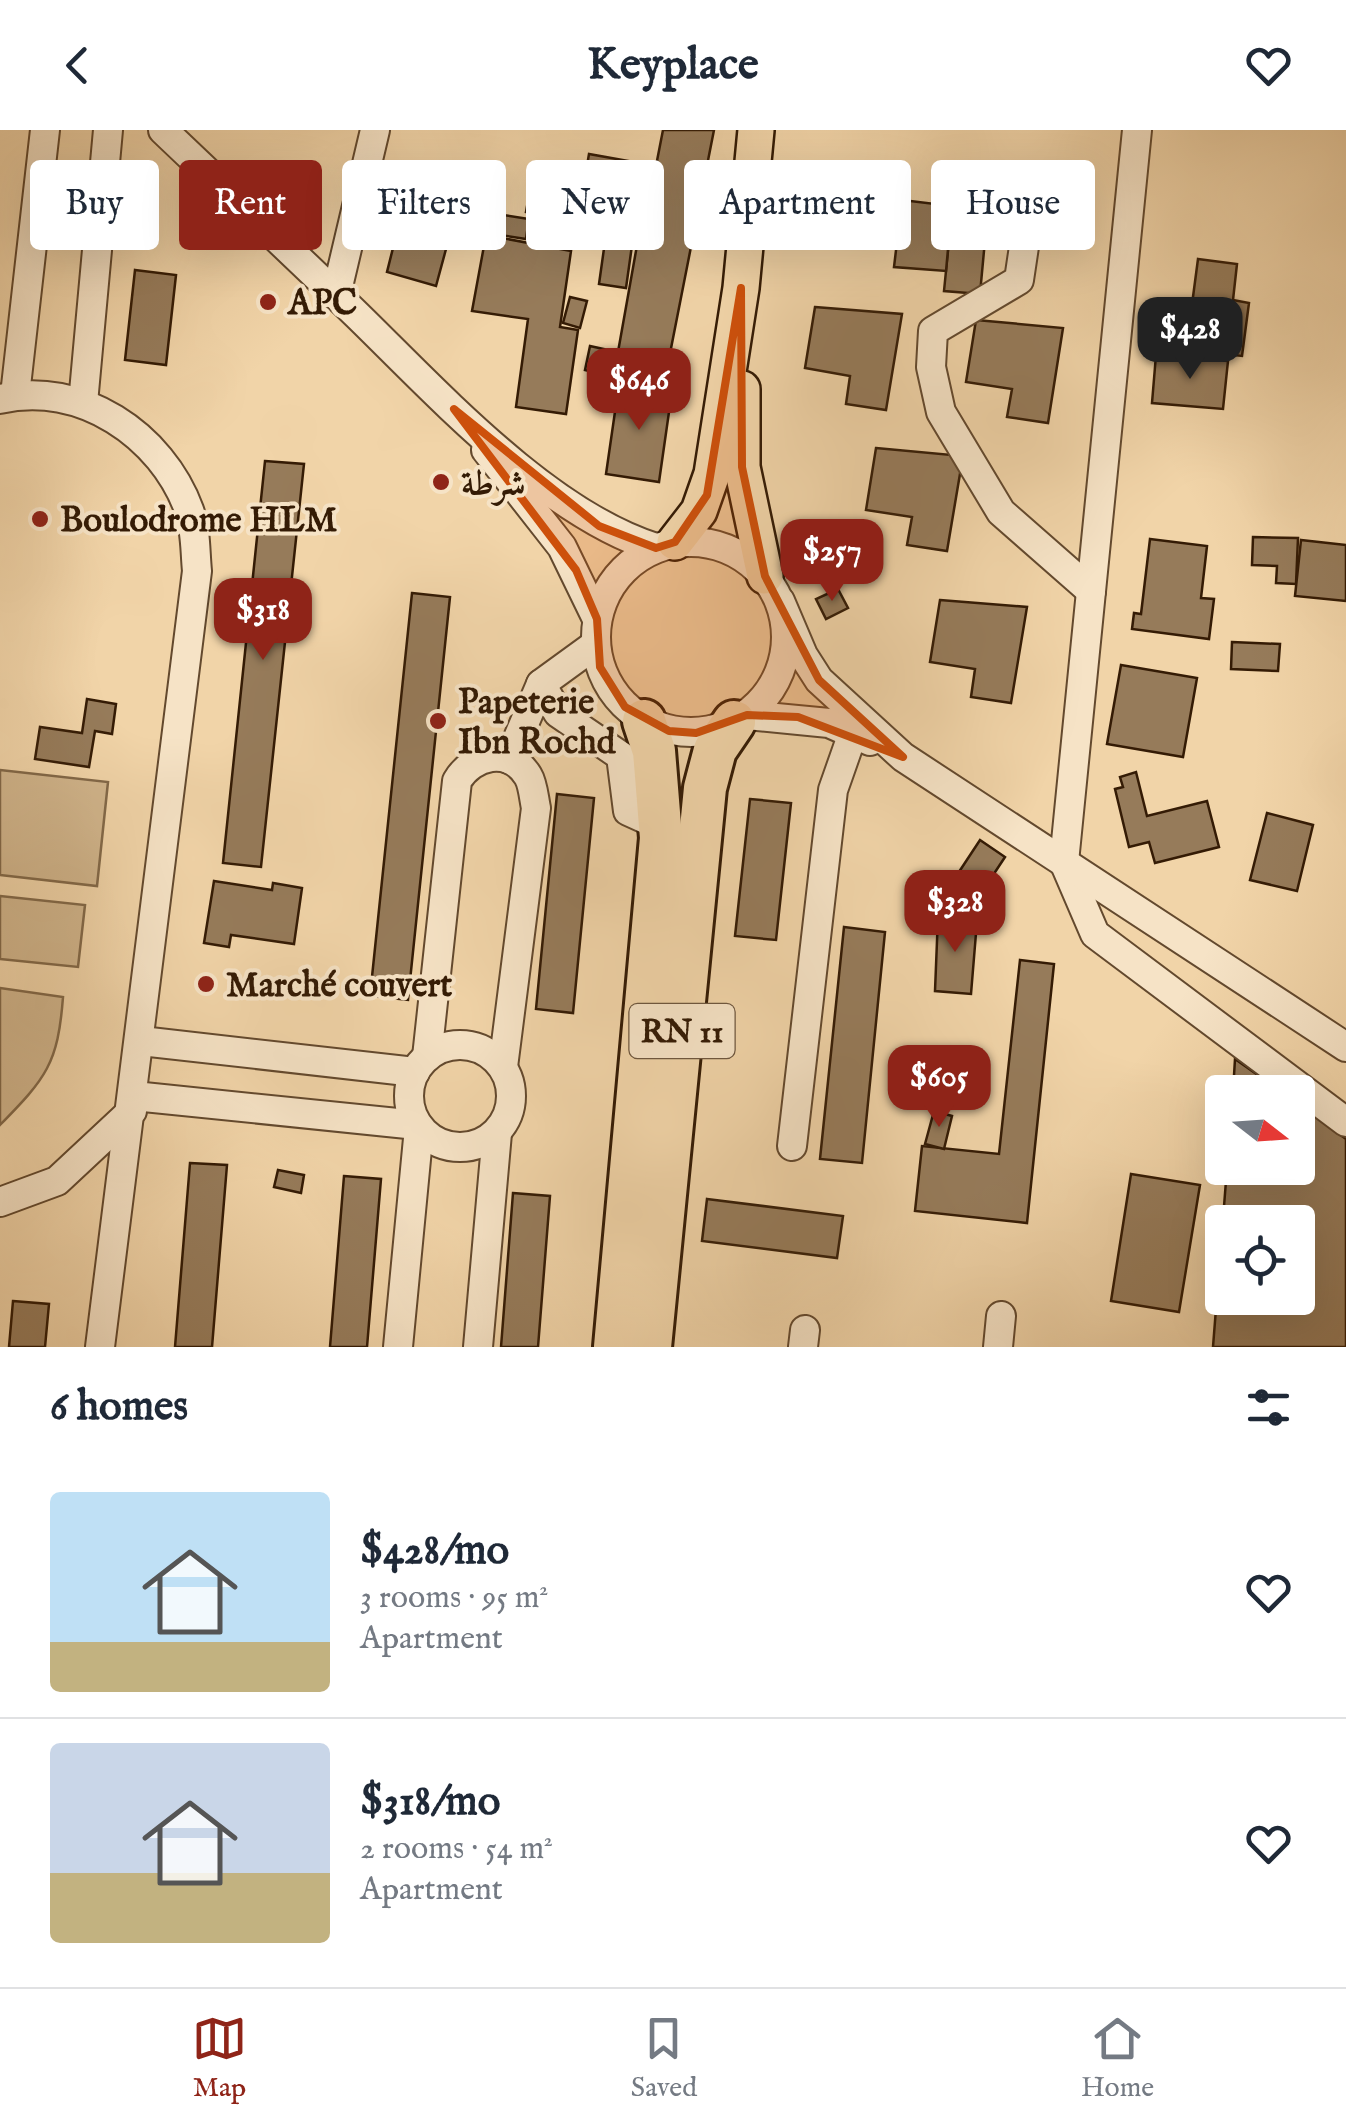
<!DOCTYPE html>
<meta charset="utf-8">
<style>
body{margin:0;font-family:"IM FELL English",Amiri,serif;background:#f2f2f3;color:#1f2937;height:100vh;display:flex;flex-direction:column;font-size:38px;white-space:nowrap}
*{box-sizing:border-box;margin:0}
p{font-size:32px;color:#747a83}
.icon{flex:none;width:55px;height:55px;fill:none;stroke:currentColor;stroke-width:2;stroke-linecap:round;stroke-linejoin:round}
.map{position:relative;height:1217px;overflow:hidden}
.side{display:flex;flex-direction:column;background:#fff;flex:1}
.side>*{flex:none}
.hud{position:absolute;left:30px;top:30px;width:1288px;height:90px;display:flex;gap:20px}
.needle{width:65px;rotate:107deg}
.fabs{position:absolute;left:1205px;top:945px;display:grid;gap:20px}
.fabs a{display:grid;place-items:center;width:110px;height:110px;border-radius:10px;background:#fff;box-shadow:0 10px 40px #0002;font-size:50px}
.price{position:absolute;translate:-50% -85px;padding:0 22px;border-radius:20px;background:#8f2418;color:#fff;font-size:32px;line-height:65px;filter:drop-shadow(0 2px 5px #0008)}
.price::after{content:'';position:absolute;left:50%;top:60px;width:30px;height:22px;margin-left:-15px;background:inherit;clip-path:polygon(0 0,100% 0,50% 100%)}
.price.active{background:#222;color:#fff}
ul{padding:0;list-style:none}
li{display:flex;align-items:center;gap:30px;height:250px;padding:0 50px}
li+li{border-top:2px solid #e0e1e3}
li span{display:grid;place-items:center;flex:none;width:280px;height:200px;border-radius:10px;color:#555}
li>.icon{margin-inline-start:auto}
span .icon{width:120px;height:120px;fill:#fffc;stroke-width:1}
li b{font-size:42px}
h2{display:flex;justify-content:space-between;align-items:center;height:120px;padding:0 50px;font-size:42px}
.tag{padding:0 35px;border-radius:10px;background:#fff;box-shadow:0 10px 40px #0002;font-size:35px;line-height:90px}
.tag.active{background:#8f2418;color:#fff}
header{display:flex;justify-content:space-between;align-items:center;height:130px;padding:0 50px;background:#fff;font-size:45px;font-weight:800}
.tab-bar{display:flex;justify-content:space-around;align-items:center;height:140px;border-top:2px solid #e0e1e3;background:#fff;font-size:28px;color:#747a83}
.tab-bar a{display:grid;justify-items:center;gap:5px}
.tab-bar .active{color:#8f2418}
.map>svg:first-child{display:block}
.green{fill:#d1b58c;stroke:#826848;stroke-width:2.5}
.building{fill:#967b5a;stroke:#341b05;stroke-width:2.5;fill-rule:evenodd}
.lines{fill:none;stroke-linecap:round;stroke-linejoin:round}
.minor-casing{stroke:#63492e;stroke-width:32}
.major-casing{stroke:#341b05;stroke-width:40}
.highway-casing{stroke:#341b05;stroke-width:48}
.minor{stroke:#f6e3c6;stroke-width:28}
.major{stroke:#f1d4a8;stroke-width:35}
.highway{stroke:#f1d4a8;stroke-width:42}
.marked{fill:#cd500b;fill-opacity:0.2;stroke:#cd500b;stroke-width:8;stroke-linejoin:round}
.poi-dot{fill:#8f2418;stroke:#f6e3c6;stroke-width:4}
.labels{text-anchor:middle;stroke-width:8;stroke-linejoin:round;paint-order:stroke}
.shield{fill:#f6e3c6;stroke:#6e573f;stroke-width:2.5}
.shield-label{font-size:32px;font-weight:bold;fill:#341b05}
.poi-label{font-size:35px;font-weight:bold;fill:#341b05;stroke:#f6e3c6;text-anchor:start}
</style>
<header><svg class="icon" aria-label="back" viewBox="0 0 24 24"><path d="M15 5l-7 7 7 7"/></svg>Keyplace<svg class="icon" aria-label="heart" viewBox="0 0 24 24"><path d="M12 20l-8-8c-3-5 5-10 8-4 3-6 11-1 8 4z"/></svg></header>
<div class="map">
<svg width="1346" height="1217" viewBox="0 0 1346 1217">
<rect width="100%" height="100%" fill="#f1d4a8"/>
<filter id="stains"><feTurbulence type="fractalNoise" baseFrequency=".002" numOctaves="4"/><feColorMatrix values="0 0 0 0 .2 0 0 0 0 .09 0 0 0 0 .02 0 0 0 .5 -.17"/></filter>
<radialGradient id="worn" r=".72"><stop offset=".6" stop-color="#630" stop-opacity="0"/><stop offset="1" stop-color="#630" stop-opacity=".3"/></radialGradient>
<g class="green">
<polygon points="0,640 108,652 97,756 0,745"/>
<polygon points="0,766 85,775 78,837 0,829"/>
<path d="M0,858L63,867C58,934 46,948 0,995Z"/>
</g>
<g class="building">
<polygon points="663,0 714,0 663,259 613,250 644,76 582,65 589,24 656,36"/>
<polygon points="954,61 989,67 980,164 944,161"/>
<polygon points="529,65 573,74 569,91 526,82"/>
<polygon points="450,66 473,73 460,112 436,104"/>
<polygon points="902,70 952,76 946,141 894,137"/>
<polygon points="490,83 529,89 526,109 488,103"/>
<polygon points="609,83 636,87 626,158 599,154"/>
<polygon points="371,87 449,108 436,156 387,142 393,118 365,110"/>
<polygon points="486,105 571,121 560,197 578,200 566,284 516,277 528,189 472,181"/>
<polygon points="1198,129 1237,134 1233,170 1249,173 1242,226 1186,220"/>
<polygon points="135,140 176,145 166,235 125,230"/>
<polygon points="570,167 587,171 580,198 563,193"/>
<polygon points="815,177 902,184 886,280 846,274 850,246 805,238"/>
<polygon points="976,190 1063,198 1048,293 1007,287 1012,259 966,252"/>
<polygon points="590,216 608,220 602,244 585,240"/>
<polygon points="1156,225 1228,231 1223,279 1152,273"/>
<polygon points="619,254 672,261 659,352 606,344"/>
<polygon points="876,318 963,326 947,421 907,415 912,387 866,380"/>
<polygon points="265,331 304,334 261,737 223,733"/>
<polygon points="1253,407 1298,408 1296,454 1276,453 1277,436 1252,435"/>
<polygon points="1150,409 1207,416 1201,468 1214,469 1209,509 1132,499 1134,483 1141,484"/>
<polygon points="1301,410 1346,415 1346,471 1295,466"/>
<polygon points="838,459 848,478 826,489 816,469"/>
<polygon points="412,463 450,467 408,870 370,866"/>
<polygon points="940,470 1027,477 1011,573 971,567 975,539 930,532"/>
<polygon points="1232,512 1280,514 1278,541 1231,539"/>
<polygon points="1121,535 1197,548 1183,627 1107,614"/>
<polygon points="87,569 116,574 112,604 95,601 89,637 35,629 40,597 82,603"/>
<polygon points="1136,642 1147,686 1207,671 1219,717 1155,733 1149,712 1129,717 1115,659 1123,657 1120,647"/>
<polygon points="557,664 594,668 573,883 536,879"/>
<polygon points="750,669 791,673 776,810 735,806"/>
<polygon points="1267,683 1313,695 1297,761 1250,750"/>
<polygon points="980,710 1005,727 978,768 953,751"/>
<polygon points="214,751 272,760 273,753 302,758 294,814 231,805 229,817 204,813"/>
<polygon points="938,786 977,791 971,864 935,861"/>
<polygon points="844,797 885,802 862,1033 820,1029"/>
<polygon points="1020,830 1054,834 1027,1093 915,1081 922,1016 999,1024"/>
<polygon points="1235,929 1282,962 1233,962"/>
<path d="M1298,974L1346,1009V1217H1213L1227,1038H1298ZM1222,1092H1298V1168H1222Z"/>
<polygon points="934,981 952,986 944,1019 925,1014"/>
<polygon points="190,1033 227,1035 212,1217 175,1217"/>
<polygon points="278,1040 304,1045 301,1063 274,1057"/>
<polygon points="1131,1044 1200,1055 1179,1182 1111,1171"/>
<polygon points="344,1046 381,1049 367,1217 330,1217"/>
<polygon points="513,1063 550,1066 538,1217 501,1217"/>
<polygon points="707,1069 843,1086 837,1128 702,1111"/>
<polygon points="13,1171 49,1174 45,1217 9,1217"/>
</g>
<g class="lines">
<defs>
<g id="minor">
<path d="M163,0C228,62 293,123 357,185C438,264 547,384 656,418"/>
<polyline points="1137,0 1064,732 1095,804 1346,992"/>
<polyline points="1032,63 1019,150 933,201 931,237 941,282 1001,382 1091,461"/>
<polyline points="336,165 375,0"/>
<polyline points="15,265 45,0"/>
<path d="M0,269C80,250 162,305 189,380C196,399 195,421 197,441L100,1217"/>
<polyline points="83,273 108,0"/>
<polyline points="486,320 562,417 597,489"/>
<circle cx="691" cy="507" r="95"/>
<polyline points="780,471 803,525 819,550 903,627 1346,917"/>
<polyline points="541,554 558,583 621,626 628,681 661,696"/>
<polyline points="747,585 829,593 870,611"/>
<polyline points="509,629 541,554 596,514"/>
<polyline points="141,911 415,942"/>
<circle cx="460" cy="966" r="51"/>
<path d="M427,927L457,651C472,625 509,615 528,646C533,654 534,669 536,678L503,937"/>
<polyline points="134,966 417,995"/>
<polyline points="792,1016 833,660 853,603"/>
<polyline points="0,1072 57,1051 132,981"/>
<polyline points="398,1217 419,998"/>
<polyline points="478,1217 497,1003"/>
<polyline points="803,1217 805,1200"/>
<polyline points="998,1217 1001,1186"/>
</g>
<g id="major">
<polyline points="742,259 742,337 765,446"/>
<polyline points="675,412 699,381 712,344 741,158 756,0"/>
</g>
<g id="highway">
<polyline points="615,1217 661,708 654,621 644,591"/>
<polyline points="650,1217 705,658 715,620 734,592"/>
</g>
</defs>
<use href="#minor" class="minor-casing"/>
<use href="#major" class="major-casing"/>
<use href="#highway" class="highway-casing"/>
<use href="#minor" class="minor"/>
<use href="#major" class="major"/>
<use href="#highway" class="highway"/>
</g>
<path class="marked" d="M741,158L742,337L765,446L819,550L903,627L798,587L747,585L696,603L669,601L625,577L600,537L597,489L576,440L454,279L599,396L656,418L675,412L707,365Z"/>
<g class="poi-dot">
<circle cx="268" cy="172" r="10"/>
<circle cx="441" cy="352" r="10"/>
<circle cx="40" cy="389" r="10"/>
<circle cx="438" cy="591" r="10"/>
<circle cx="206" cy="854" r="10"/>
</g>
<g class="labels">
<rect class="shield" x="629.5" y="874" width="105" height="54" rx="8"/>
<g class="shield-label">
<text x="682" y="912">RN 11</text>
</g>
<g class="poi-label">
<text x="288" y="184">APC</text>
<text x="461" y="364">شرطة</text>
<text x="60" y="401">Boulodrome HLM</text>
<text x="458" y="583">Papeterie<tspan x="458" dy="40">Ibn Rochd</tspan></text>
<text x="226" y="866">Marché couvert</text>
</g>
</g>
<rect width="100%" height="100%" filter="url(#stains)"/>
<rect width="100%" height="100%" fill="url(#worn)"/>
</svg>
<div class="fabs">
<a><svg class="needle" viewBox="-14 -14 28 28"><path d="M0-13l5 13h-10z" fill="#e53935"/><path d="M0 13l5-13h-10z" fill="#747a83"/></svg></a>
<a><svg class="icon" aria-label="locate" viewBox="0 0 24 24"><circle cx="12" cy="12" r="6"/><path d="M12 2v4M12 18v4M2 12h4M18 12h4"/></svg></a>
</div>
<b class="price active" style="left:1190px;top:252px">$428</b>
<b class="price" style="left:639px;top:303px">$646</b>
<b class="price" style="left:832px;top:474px">$257</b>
<b class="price" style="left:263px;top:533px">$318</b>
<b class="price" style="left:955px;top:825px">$328</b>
<b class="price" style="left:939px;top:1000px">$605</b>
<div class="hud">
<a class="tag">Buy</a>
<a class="tag active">Rent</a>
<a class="tag">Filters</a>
<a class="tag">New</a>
<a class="tag">Apartment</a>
<a class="tag">House</a>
</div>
</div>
<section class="side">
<h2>6 homes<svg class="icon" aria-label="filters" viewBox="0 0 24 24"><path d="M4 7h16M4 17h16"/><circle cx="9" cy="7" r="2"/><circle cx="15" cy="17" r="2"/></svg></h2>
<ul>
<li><span style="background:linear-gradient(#bfe0f5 75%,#c2b280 0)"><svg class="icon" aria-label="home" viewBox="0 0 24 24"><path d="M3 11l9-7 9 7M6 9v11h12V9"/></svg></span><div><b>$428/mo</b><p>3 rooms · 95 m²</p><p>Apartment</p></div><svg class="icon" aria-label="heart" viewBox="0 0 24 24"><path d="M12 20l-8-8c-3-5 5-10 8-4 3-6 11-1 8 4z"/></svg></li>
<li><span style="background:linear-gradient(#c9d6e8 65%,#c2b280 0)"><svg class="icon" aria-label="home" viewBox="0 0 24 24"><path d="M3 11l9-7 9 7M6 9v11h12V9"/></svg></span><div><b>$318/mo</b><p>2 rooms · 54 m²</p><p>Apartment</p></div><svg class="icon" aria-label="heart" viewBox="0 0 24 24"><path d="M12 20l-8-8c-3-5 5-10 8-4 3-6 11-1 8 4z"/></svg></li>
</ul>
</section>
<nav class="tab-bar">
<a class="active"><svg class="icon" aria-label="map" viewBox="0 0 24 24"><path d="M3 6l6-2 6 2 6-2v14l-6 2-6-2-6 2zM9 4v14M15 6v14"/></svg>Map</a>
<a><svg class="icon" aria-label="saved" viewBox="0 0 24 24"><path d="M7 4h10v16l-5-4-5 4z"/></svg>Saved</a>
<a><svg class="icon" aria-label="home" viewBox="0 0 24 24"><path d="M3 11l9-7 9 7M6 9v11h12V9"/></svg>Home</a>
</nav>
